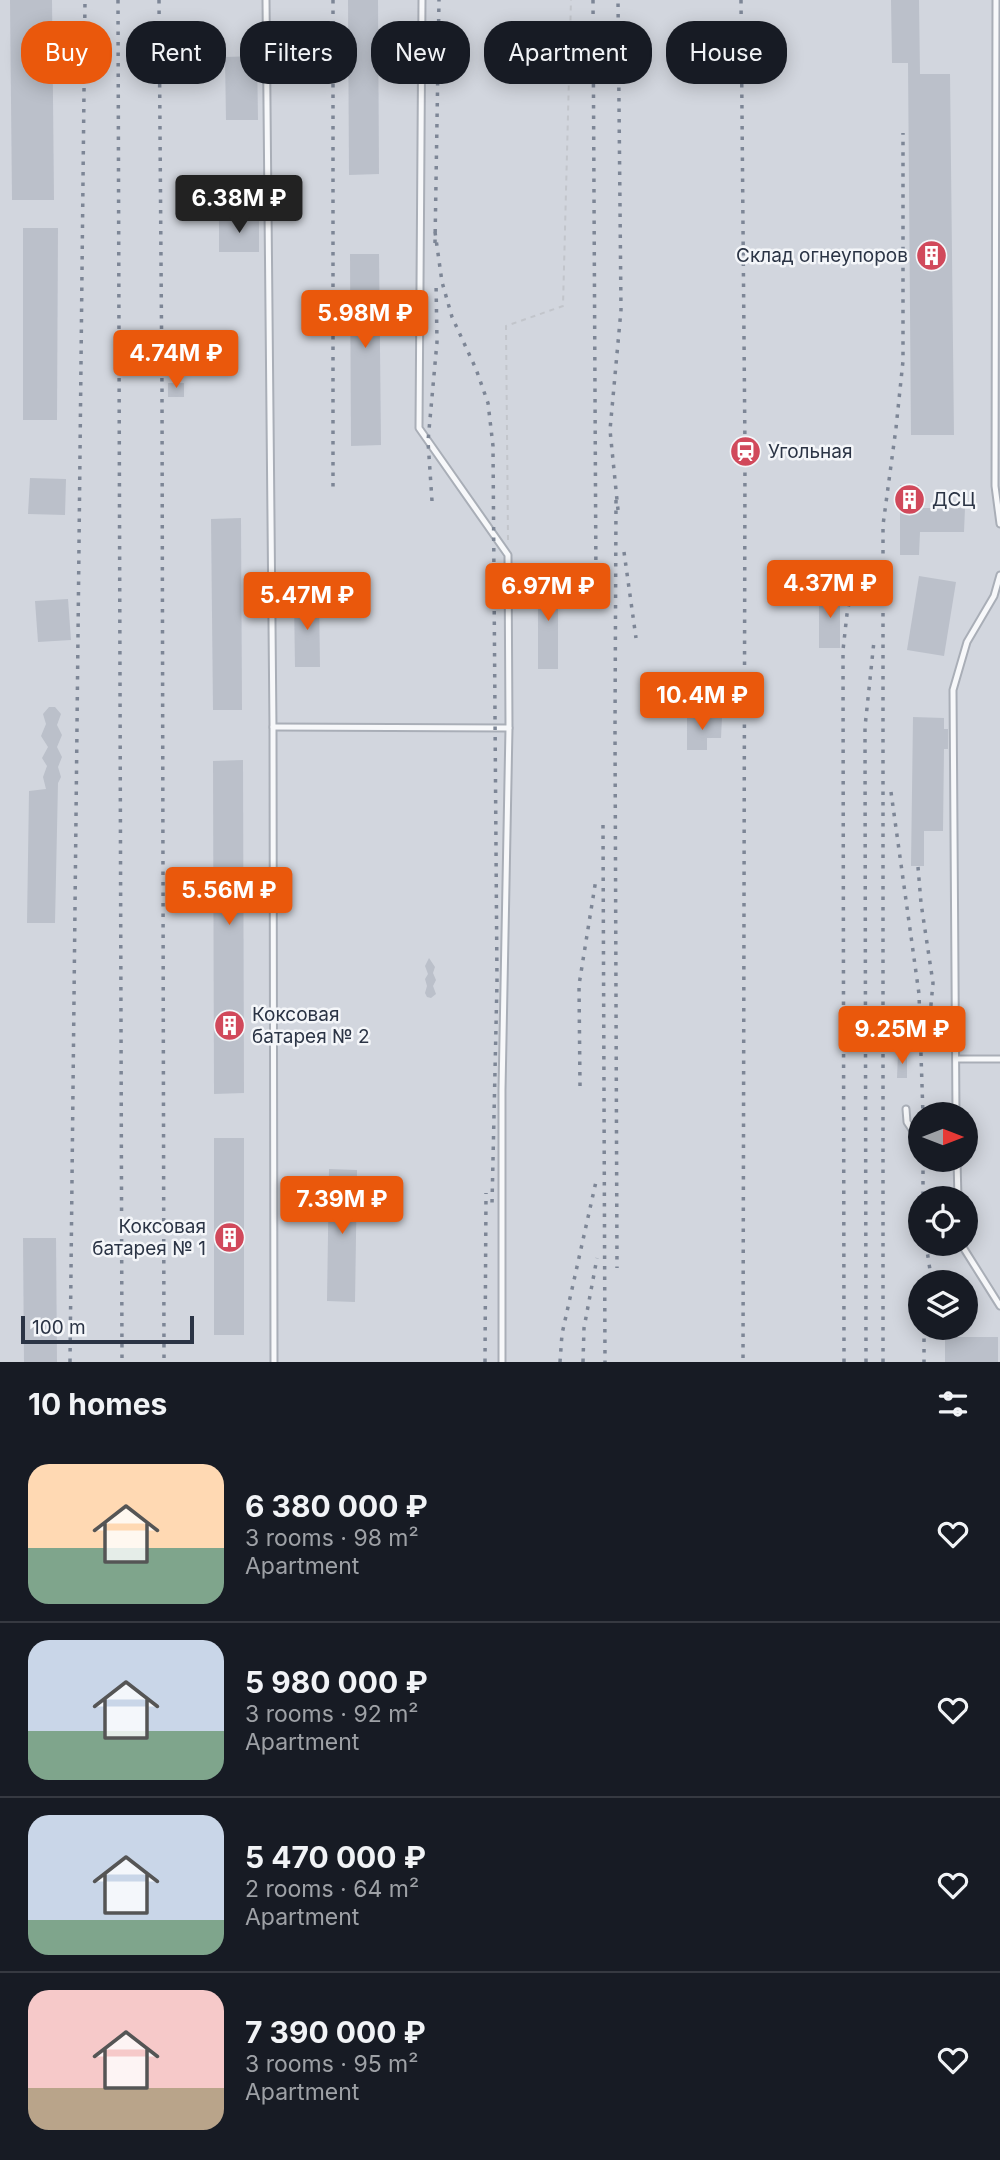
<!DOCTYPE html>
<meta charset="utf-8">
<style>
body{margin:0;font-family:Inter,sans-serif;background:#20242c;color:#f1f3f6;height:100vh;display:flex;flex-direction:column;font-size:26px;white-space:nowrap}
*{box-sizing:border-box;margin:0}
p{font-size:23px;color:#9ea1a6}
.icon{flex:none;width:38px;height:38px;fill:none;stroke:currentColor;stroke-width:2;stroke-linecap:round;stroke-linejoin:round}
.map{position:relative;height:1362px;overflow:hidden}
.sheet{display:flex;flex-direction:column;background:#171b24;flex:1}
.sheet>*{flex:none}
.guide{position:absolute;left:21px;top:21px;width:959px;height:63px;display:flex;gap:14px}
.needle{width:46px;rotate:90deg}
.fabs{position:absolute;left:908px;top:1102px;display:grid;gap:14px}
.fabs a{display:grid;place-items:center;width:70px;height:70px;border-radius:50%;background:#171b24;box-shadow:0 4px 18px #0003;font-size:35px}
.scale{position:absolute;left:21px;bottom:18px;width:173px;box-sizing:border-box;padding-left:7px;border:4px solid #2b3445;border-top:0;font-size:19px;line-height:24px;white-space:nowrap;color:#2b3445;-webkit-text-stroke:5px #f4f6f9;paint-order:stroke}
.price{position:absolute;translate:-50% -60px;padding:0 16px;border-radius:7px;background:#ea580c;color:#fff;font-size:23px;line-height:46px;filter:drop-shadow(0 2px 4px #0008)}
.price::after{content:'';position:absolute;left:50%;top:42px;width:21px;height:16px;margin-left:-10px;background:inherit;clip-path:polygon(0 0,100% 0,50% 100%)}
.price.selected{background:#222;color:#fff}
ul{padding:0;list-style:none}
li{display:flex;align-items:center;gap:21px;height:175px;padding:0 28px}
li+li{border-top:2px solid #363941}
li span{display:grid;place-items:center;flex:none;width:196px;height:140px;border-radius:21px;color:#555}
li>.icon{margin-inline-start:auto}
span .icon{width:84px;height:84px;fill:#fffc;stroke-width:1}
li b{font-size:30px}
h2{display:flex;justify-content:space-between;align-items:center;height:84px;padding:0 28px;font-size:30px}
.tag{padding:0 24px;border-radius:28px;background:#171b24;box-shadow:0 4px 18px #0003;font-size:24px;line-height:63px}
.tag.selected{background:#ea580c;color:#fff}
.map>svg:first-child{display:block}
.built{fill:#d2d6de;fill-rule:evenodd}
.building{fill:#bbc0ca}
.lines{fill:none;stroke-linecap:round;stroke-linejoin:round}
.lane-casing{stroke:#a9aeb7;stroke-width:9}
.path{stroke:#c2c5cb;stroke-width:2;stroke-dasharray:5 5;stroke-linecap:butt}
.lane{stroke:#f7f8fa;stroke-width:5}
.rail{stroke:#7d8696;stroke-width:3.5;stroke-dasharray:3.5 7;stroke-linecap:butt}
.labels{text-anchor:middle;stroke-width:5;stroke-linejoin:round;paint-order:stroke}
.poi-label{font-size:19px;fill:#2b3445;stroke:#f4f6f9;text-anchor:start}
</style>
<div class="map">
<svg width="1000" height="1362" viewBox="0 0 1000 1362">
<rect width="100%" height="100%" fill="#e4e7ec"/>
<path class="built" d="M0,0H1000V1362H0ZM920,1115H966V1160H920ZM920,1199H966V1244H920ZM920,1283H966V1328H920Z"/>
<g class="building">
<polygon points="10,0 52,0 54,200 12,200"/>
<polygon points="348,0 378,0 379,174 349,175"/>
<polygon points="891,0 919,0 920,74 950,74 954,435 911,435 908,63 892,63"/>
<polygon points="257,56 258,120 226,120 225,57"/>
<rect x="219" y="218" width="40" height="34"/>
<polygon points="23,228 58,228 57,420 23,420"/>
<polygon points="350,254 379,254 381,445 351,446"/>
<rect x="168" y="383" width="16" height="14"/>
<polygon points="30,478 66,479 65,515 28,514"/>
<polygon points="900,485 919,485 919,508 965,508 964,532 920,532 919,555 900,555"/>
<polygon points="241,518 242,710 213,710 211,519"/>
<rect x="538" y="576" width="20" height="93"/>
<polygon points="919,576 956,582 944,656 907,650"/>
<rect x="819" y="593" width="21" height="55"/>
<polygon points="319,597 320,667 295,667 294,598"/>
<polygon points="68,599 71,640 38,642 35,601"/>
<polygon points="49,707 55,707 61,714 57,725 62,735 57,747 62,757 58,767 61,777 58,783 55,923 27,923 29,791 46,789 43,777 47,766 42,758 48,747 41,736 46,724 43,714"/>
<polygon points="687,717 722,717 721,738 707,738 707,750 687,750"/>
<polygon points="913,717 944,718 944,729 948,729 948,749 944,749 943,831 924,831 924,866 911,866"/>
<polygon points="243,760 244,1093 214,1094 213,761"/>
<polygon points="429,958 435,967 433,973 436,980 433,986 436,994 431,998 427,997 425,993 427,986 425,979 428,974 425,966"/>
<polygon points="898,1054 907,1054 907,1078 897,1078"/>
<rect x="214" y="1138" width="30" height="197"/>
<polygon points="329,1169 357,1170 355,1302 327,1301"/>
<polygon points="23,1238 56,1238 57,1362 24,1362"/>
<rect x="945" y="1337" width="53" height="25"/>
</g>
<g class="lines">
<defs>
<g id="lane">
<polyline points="266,0 273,727 274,1362"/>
<polyline points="996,0 995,486 1000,524"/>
<polyline points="273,727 509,728 508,555 419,428 422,0"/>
<polyline points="956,1059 1000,1059"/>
<polyline points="906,1109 907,1122 913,1131 920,1131"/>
<polyline points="956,1115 953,690 967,642 994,596 1000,575"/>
<polyline points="957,1160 958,1199"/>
<polyline points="961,1244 1000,1306"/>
<polyline points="502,1362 502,1090 509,728"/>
</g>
</defs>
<use href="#lane" class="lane-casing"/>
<polyline class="path" points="508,540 506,326 563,306 571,0"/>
<use href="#lane" class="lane"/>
<g class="rail">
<polyline points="118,0 122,1362"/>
<polyline points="159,0 162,390 164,1362"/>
<polyline points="333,0 333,492"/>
<polyline points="593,0 596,587"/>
<polyline points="741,0 745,451 743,1362"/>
<polyline points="435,232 442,282 452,317 476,369 488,403 493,446 497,982 492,1204"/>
<polyline points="435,243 439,0"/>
<polyline points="616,500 615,730 617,1268"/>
<polyline points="432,501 428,441 437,342 436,281"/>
<polyline points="618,510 610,430 621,310 618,0"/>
<polyline points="624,552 636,638"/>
<polyline points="891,792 919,994 923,1115"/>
<polyline points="603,825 605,1362"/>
<polyline points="918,867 921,903 933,983 929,1026"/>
<polyline points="580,1086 579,985 596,879"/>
<polyline points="923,1160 923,1199"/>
<polyline points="926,1244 932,1283"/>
<polyline points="924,1328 924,1362"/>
<polyline points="70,1362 85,0"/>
<polyline points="485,1362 486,1193"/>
<polyline points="560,1362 562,1334 597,1177"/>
<polyline points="583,1362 584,1328 597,1258"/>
<polyline points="844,1362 843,650 847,614 852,587"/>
<polyline points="866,1362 865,727 874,641"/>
<polyline points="883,1362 883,525 896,428 903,361 903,133"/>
</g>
</g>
<defs>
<symbol id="building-disc" viewBox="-11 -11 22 22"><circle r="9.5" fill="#d1495b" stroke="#f4f6f9"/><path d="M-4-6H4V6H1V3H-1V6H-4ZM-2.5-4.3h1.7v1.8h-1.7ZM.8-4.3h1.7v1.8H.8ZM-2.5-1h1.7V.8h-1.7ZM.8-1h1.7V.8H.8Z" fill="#fff"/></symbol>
<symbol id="station-disc" viewBox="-11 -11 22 22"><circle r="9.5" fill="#d1495b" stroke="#f4f6f9"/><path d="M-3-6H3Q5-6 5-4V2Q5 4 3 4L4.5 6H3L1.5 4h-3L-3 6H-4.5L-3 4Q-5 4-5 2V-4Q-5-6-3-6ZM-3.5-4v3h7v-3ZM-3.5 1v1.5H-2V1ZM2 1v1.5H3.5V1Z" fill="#fff"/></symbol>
</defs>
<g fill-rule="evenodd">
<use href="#building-disc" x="914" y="238" width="35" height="35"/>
<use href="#station-disc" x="728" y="434" width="35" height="35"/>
<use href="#building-disc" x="892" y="482" width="35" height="35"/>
<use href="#building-disc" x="212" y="1008" width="35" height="35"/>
<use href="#building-disc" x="212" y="1220" width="35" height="35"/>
</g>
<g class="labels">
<g class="poi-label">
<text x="908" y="262" text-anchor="end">Склад огнеупоров</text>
<text x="768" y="458">Угольная</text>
<text x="932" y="506">ДСЦ</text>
<text x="252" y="1021">Коксовая<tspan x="252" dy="22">батарея № 2</tspan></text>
<text x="206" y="1233" text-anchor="end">Коксовая<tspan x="206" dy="22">батарея № 1</tspan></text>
</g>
</g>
</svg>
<div class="fabs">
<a><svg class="needle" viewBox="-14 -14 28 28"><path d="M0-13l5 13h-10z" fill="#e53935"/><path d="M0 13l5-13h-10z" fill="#9ea1a6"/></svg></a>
<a><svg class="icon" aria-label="locate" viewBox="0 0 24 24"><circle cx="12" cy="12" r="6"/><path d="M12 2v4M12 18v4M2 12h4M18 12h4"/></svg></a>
<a><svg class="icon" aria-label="layers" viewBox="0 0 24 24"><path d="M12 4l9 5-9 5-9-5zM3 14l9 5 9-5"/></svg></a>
</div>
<div class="scale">100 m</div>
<b class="price selected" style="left:239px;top:235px">6.38M ₽</b>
<b class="price" style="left:365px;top:350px">5.98M ₽</b>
<b class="price" style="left:176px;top:390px">4.74M ₽</b>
<b class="price" style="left:830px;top:620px">4.37M ₽</b>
<b class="price" style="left:548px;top:623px">6.97M ₽</b>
<b class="price" style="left:307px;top:632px">5.47M ₽</b>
<b class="price" style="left:702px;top:732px">10.4M ₽</b>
<b class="price" style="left:229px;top:927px">5.56M ₽</b>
<b class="price" style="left:902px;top:1066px">9.25M ₽</b>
<b class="price" style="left:342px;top:1236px">7.39M ₽</b>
<div class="guide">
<a class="tag selected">Buy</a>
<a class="tag">Rent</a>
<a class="tag">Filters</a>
<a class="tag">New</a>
<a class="tag">Apartment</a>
<a class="tag">House</a>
</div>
</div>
<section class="sheet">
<h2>10 homes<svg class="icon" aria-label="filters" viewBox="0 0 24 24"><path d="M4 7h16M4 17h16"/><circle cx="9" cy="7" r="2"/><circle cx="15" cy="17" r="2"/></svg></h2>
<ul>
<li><span style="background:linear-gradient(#ffd9b3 60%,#7fa58c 0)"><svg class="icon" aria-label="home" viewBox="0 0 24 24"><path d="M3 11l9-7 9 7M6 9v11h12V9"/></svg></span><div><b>6 380 000 ₽</b><p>3 rooms · 98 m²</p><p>Apartment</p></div><svg class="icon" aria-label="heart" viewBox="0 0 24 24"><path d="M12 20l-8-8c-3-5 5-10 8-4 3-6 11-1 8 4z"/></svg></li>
<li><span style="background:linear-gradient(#c9d6e8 65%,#7fa58c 0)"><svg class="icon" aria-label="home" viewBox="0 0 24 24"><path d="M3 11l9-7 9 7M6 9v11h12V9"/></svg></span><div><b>5 980 000 ₽</b><p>3 rooms · 92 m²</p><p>Apartment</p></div><svg class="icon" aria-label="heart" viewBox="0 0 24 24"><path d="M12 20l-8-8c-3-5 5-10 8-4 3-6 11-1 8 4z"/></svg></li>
<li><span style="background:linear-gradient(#c9d6e8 75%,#7fa58c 0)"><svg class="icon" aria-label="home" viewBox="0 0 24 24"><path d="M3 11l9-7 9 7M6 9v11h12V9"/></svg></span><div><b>5 470 000 ₽</b><p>2 rooms · 64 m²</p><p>Apartment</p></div><svg class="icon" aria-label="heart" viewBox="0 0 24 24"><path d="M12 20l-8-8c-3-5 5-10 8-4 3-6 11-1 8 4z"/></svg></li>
<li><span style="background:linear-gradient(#f6c9c9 70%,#b9a48a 0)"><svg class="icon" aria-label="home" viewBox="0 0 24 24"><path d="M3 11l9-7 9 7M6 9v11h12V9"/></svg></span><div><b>7 390 000 ₽</b><p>3 rooms · 95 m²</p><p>Apartment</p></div><svg class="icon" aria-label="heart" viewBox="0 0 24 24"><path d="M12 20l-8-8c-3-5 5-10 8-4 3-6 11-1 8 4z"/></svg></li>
</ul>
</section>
